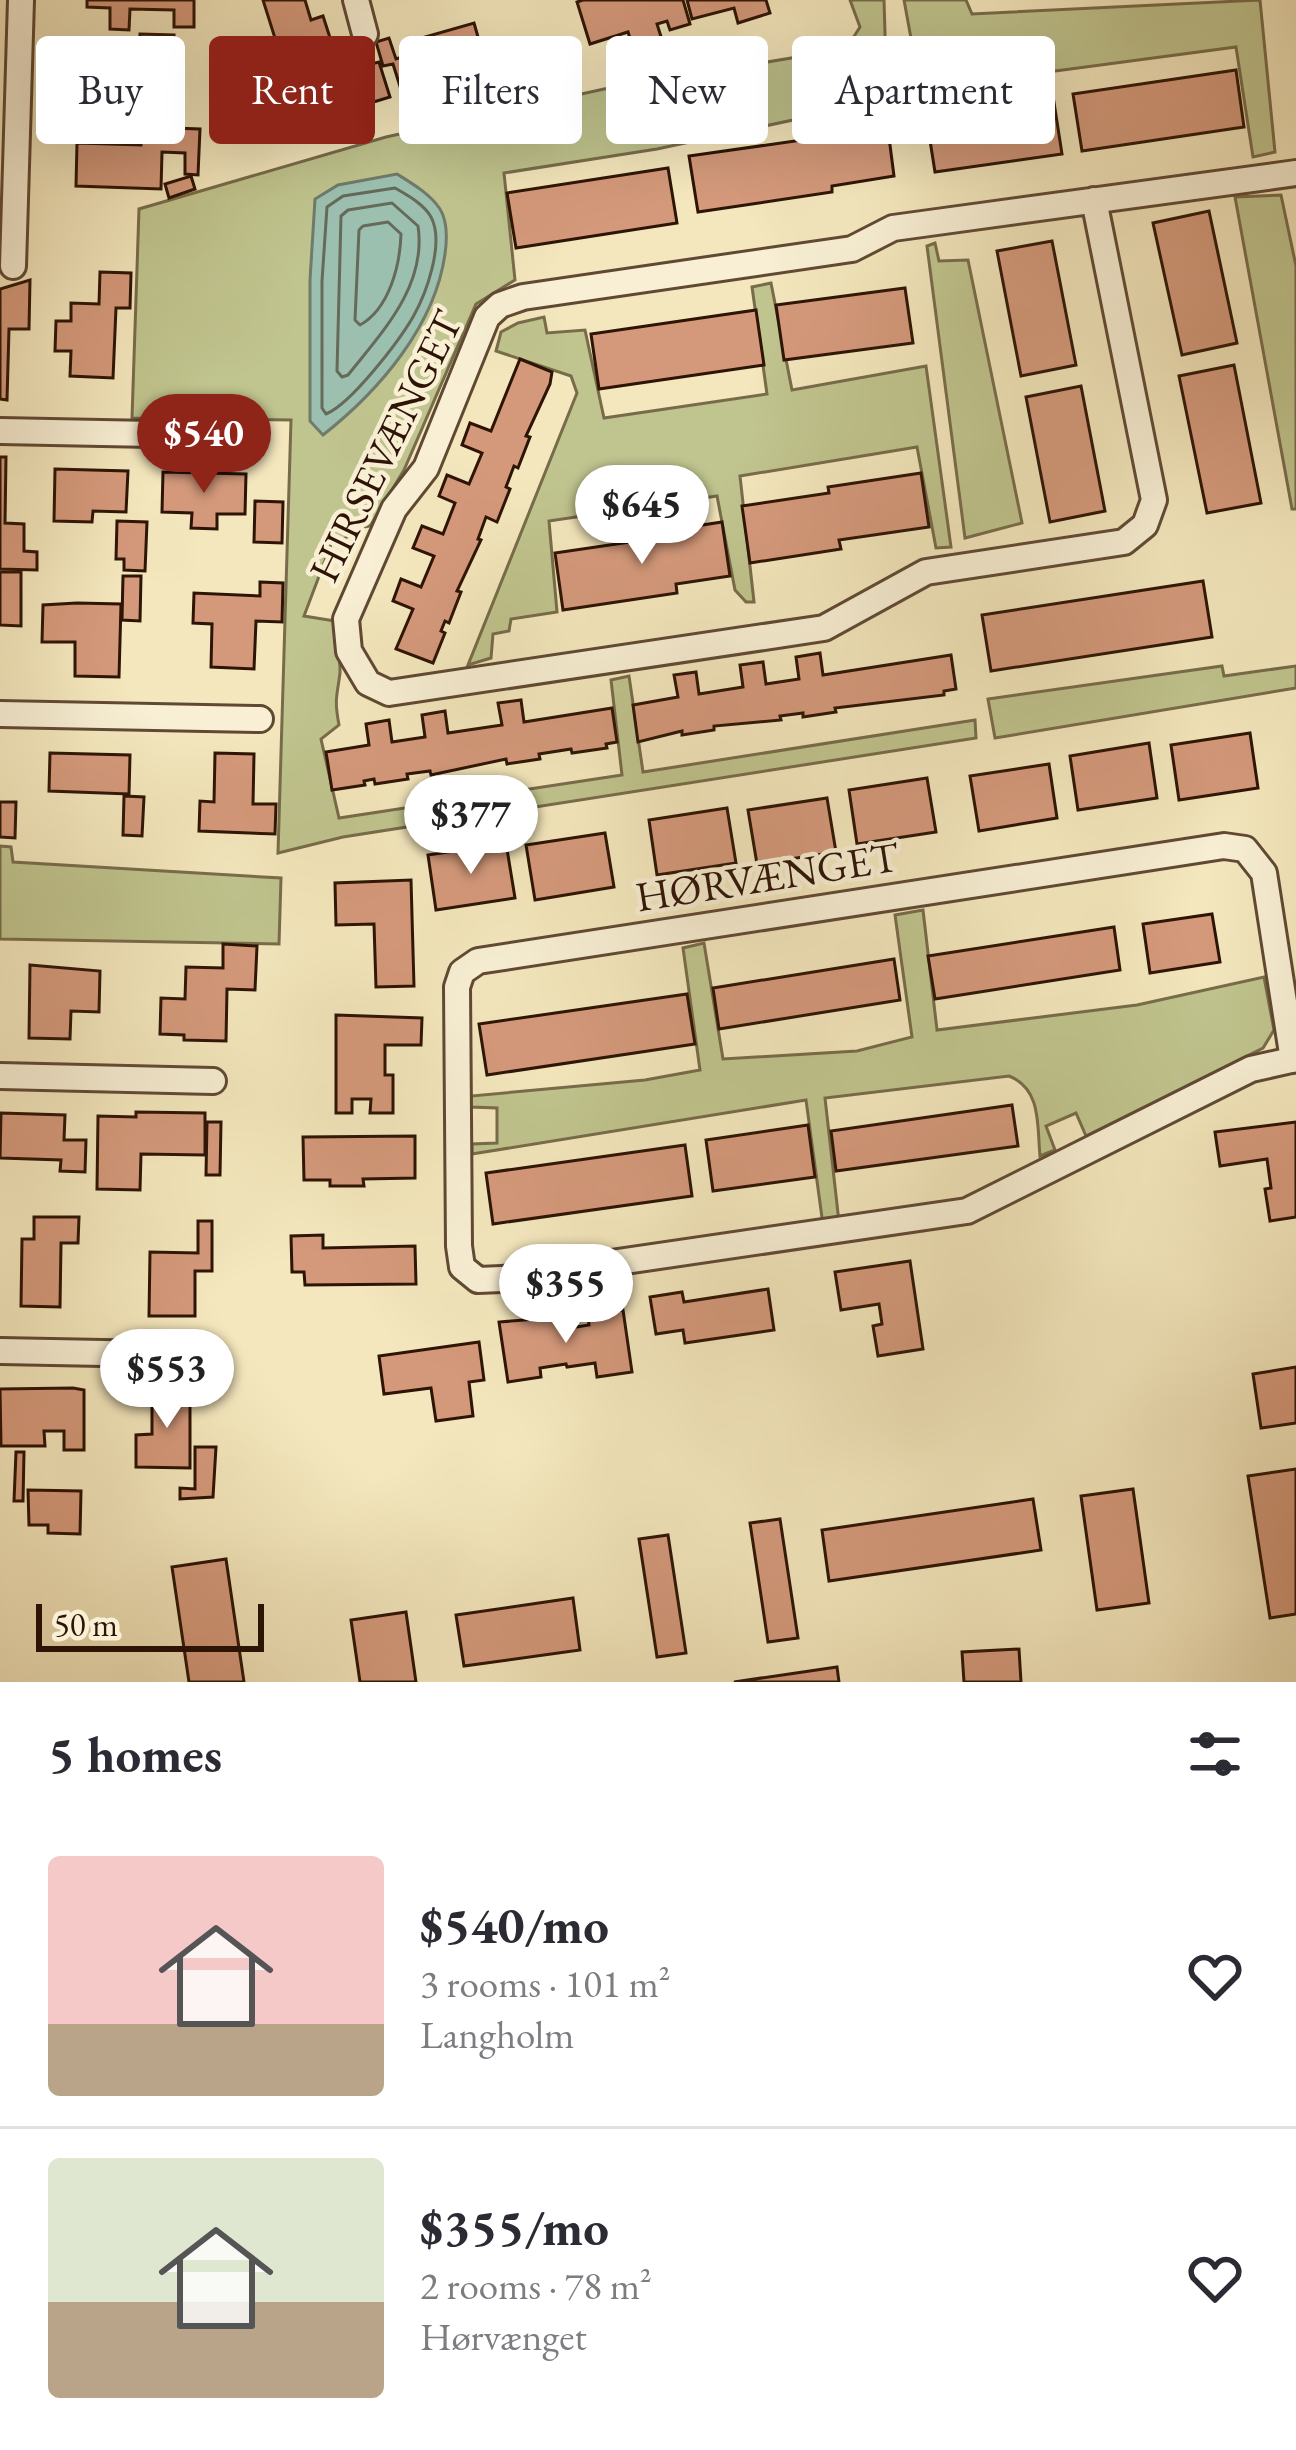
<!DOCTYPE html>
<meta charset="utf-8">
<style>
body{margin:0;font-family:"EB Garamond",serif;background:#f7f7f7;color:#2b2b33;height:100vh;display:flex;flex-direction:column;font-size:45px;white-space:nowrap}
*{box-sizing:border-box;margin:0}
p{font-size:39px;color:#7c7c81}
.icon{flex:none;width:66px;height:66px;fill:none;stroke:currentColor;stroke-width:2;stroke-linecap:round;stroke-linejoin:round}
.map{position:relative;height:1682px;overflow:hidden}
.panel{display:flex;flex-direction:column;background:#fff;flex:1}
.panel>*{flex:none}
.top-card{position:absolute;left:36px;top:36px;width:1224px;height:108px;display:flex;gap:24px}
.scale{position:absolute;left:36px;bottom:30px;width:228px;box-sizing:border-box;padding-left:12px;border:6px solid #2e1405;border-top:0;font-size:33px;line-height:42px;white-space:nowrap;color:#2e1405;-webkit-text-stroke:9px #f8efd4;paint-order:stroke}
.price{position:absolute;translate:-50% -102px;padding:0 27px;border-radius:42px;background:#fff;color:#222;font-size:39px;line-height:78px;filter:drop-shadow(0 3px 6px #0008)}
.price::after{content:'';position:absolute;left:50%;top:72px;width:36px;height:27px;margin-left:-18px;background:inherit;clip-path:polygon(0 0,100% 0,50% 100%)}
.price.current{background:#8f2418;color:#fff}
ul{padding:0;list-style:none}
li{display:flex;align-items:center;gap:36px;height:300px;padding:0 48px}
li+li{border-top:3px solid #e1e1e2}
li span{display:grid;place-items:center;flex:none;width:336px;height:240px;border-radius:12px;color:#555}
li>.icon{margin-inline-start:auto}
span .icon{width:144px;height:144px;fill:#fffc;stroke-width:1}
li b{font-size:51px}
h2{display:flex;justify-content:space-between;align-items:center;height:144px;padding:0 48px;font-size:51px}
.tag{padding:0 42px;border-radius:12px;background:#fff;box-shadow:0 12px 48px #0002;font-size:42px;line-height:108px}
.tag.current{background:#8f2418;color:#fff}
.map>svg:first-child{display:block}
.green{fill:#c0c48e;stroke:#776c4a;stroke-width:3}
.water{fill:#9cc0b0;stroke:#707b6c;stroke-width:3}
.lines{fill:none;stroke-linecap:round;stroke-linejoin:round}
.shore{stroke:#656a5a;stroke-width:3}
.building{fill:#d4997b;stroke:#2e1405;stroke-width:3}
.minor-casing{stroke:#604933;stroke-width:30}
.minor{stroke:#f8efd4;stroke-width:24}
.labels{text-anchor:middle;stroke-width:9;stroke-linejoin:round;paint-order:stroke}
.street-label{font-size:42px;fill:#2e1405;stroke:#f8efd4}
</style>
<div class="map">
<svg width="1296" height="1682" viewBox="0 0 1296 1682">
<rect width="100%" height="100%" fill="#f4e7bd"/>
<filter id="stains"><feTurbulence type="fractalNoise" baseFrequency=".00167" numOctaves="4"/><feColorMatrix values="0 0 0 0 .2 0 0 0 0 .09 0 0 0 0 .02 0 0 0 .5 -.17"/></filter>
<radialGradient id="worn" r=".72"><stop offset=".6" stop-color="#630" stop-opacity="0"/><stop offset="1" stop-color="#630" stop-opacity=".3"/></radialGradient>
<g class="green">
<path d="M850,0H884L887,100L657,149L504,173L515,280L476,304L404,470L370,526L359,528L340,542H332L304,616L335,621C334,638 341,657 340,673C337,697 334,698 339,725L321,739L339,818L622,775L611,680L629,676L643,772L975,720L976,738L343,837L278,853L291,420L132,418L139,209L386,137L604,89L846,49L860,27Z"/>
<polygon points="904,0 966,0 972,14 1260,0 1275,152 1253,157 1236,47 912,90 913,49"/>
<polygon points="1281,195 1296,266 1296,509 1292,509 1235,197"/>
<polygon points="935,243 939,261 968,260 1022,523 965,538 927,246"/>
<polygon points="771,283 792,390 926,366 951,547 936,548 917,447 740,476 754,602 746,602 735,590 717,496 549,521 557,612 511,619 509,631 493,634 491,658 468,665 577,393 571,376 496,351 501,332 518,323 544,317 547,333 585,330 604,418 767,394 752,287"/>
<polygon points="1222,666 1224,676 1296,666 1296,688 995,738 988,699"/>
<polygon points="0,846 11,847 13,862 281,878 279,944 0,939"/>
<path d="M923,910L937,1030L1137,1005L1264,977L1274,1030L1263,1048L1086,1136L1076,1113L1046,1126L1055,1150L1040,1156C1037,1126 1042,1089 1009,1076L825,1098L839,1222L823,1225L806,1100L472,1154V1144L497,1143V1108L471,1107V1096L645,1080L700,1070L683,948L704,943L723,1059L857,1051L912,1037L895,915Z"/>
</g>
<path class="water" d="M397,174C413,184 430,194 440,209C448,222 447,240 445,254C435,326 379,391 323,435L310,421V280L315,199L338,185Z"/>
<g class="lines">
<g class="shore">
<path d="M395,188C407,195 424,204 431,217C445,243 426,294 413,317C399,341 351,404 326,414L322,408V281L327,207L343,196Z"/>
<path d="M392,203L418,226C427,286 382,332 348,375L342,377L337,371L341,216L348,210Z"/>
<path d="M388,222L401,234C400,266 389,309 360,325L355,320L359,230L363,226Z"/>
</g>
</g>
<g class="building">
<polygon points="87,0 194,0 194,27 174,27 174,10 130,9 129,30 110,29 110,8 87,7"/>
<polygon points="263,0 305,0 311,20 323,16 333,47 308,55 304,44 279,51"/>
<polygon points="583,0 683,0 690,24 670,30 667,21 657,24 663,43 634,51 628,32 590,44 577,2"/>
<polygon points="687,0 766,0 770,13 738,23 734,8 692,19"/>
<polygon points="474,23 486,65 420,84 423,93 404,99 393,64 383,66 376,42 389,38 396,59 415,53 411,41"/>
<polygon points="140,34 174,35 174,53 139,52"/>
<polygon points="639,52 645,72 625,78 619,57"/>
<polygon points="73,53 144,54 144,58 153,58 153,77 144,76 144,97 107,96 107,115 72,114"/>
<polygon points="330,56 335,73 379,62 390,97 288,128 277,90 311,80 306,63"/>
<polygon points="1236,70 1244,127 1082,151 1073,94"/>
<polygon points="437,94 441,108 410,117 404,100"/>
<polygon points="1053,96 1062,154 935,172 926,115"/>
<polygon points="887,122 894,176 832,186 832,192 698,212 689,156 823,137 822,132"/>
<polygon points="142,127 200,129 198,175 185,174 185,153 162,152 161,189 76,186 77,143 141,145"/>
<polygon points="668,168 677,223 516,248 507,193"/>
<polygon points="191,176 195,189 169,198 165,184"/>
<polygon points="1209,211 1237,343 1182,355 1153,223"/>
<polygon points="1052,241 1076,365 1021,376 997,251"/>
<polygon points="100,272 131,273 130,308 116,308 113,378 70,376 71,351 55,351 56,321 71,321 71,303 99,304"/>
<polygon points="30,280 29,329 9,329 7,400 0,399 0,289"/>
<polygon points="905,288 913,343 784,360 776,305"/>
<polygon points="756,310 764,365 599,389 591,334"/>
<polygon points="520,359 552,372 550,384 526,436 530,437 518,468 514,466 506,487 510,489 497,522 486,517 478,539 481,540 457,591 461,592 449,623 445,621 441,631 445,633 433,663 396,649 413,609 393,601 401,579 421,587 434,556 413,548 422,526 443,534 455,503 439,496 447,475 469,484 482,453 462,445 470,423 491,431"/>
<polygon points="1234,365 1261,503 1207,513 1179,376"/>
<polygon points="1081,386 1105,511 1050,522 1026,397"/>
<polygon points="0,457 6,457 5,523 24,524 24,551 37,552 37,570 0,569"/>
<polygon points="55,469 128,471 126,512 93,511 92,522 54,521"/>
<polygon points="163,472 246,474 245,514 217,514 217,529 191,528 192,513 162,512"/>
<polygon points="921,473 929,527 839,540 841,549 750,563 742,506 829,493 828,487"/>
<polygon points="255,501 283,502 282,543 254,542"/>
<polygon points="117,521 147,522 145,571 124,570 124,559 116,559"/>
<polygon points="722,522 730,576 676,584 677,593 563,610 555,553 664,537 663,531"/>
<polygon points="0,572 21,572 21,626 0,625"/>
<polygon points="123,576 141,576 140,621 122,620"/>
<polygon points="1203,581 1212,637 991,671 982,615"/>
<polygon points="260,582 283,583 282,622 256,621 254,669 211,667 212,624 193,623 194,593 260,596"/>
<polygon points="77,603 121,604 119,677 75,676 75,642 42,642 43,605"/>
<polygon points="820,653 823,675 951,655 956,689 944,691 944,695 835,708 836,712 803,717 803,713 780,716 781,720 714,726 714,730 682,735 682,731 638,742 633,705 678,697 674,675 696,672 699,694 743,687 740,665 763,662 766,684 799,679 796,657"/>
<polygon points="521,700 524,722 612,708 617,742 606,744 607,748 572,753 571,749 539,754 540,759 507,764 506,759 431,775 430,771 407,774 408,779 375,784 374,779 364,781 365,785 332,790 326,752 369,745 366,724 389,720 392,742 425,737 422,715 445,711 448,733 502,725 498,703"/>
<polygon points="1250,733 1258,788 1179,800 1171,745"/>
<polygon points="1149,743 1157,798 1078,810 1070,756"/>
<polygon points="50,753 130,755 129,794 49,791"/>
<polygon points="215,753 254,754 253,804 276,804 275,834 199,831 200,801 214,802"/>
<polygon points="1049,764 1057,818 979,831 970,776"/>
<polygon points="927,778 936,832 857,844 849,790"/>
<polygon points="124,796 144,797 142,836 123,835"/>
<polygon points="827,798 836,852 757,864 748,810"/>
<polygon points="0,802 16,802 15,838 0,837"/>
<polygon points="727,808 736,863 657,875 649,820"/>
<polygon points="605,833 614,887 535,900 526,845"/>
<polygon points="506,843 515,898 436,910 428,855"/>
<polygon points="411,880 414,986 376,987 374,924 336,925 335,883"/>
<polygon points="1212,914 1220,962 1150,973 1143,924"/>
<polygon points="1114,927 1120,970 935,999 928,956"/>
<polygon points="223,944 257,946 255,990 227,989 226,1041 184,1040 184,1035 160,1034 161,998 185,999 186,967 223,968"/>
<polygon points="894,959 900,1000 719,1029 713,988"/>
<polygon points="30,965 100,971 99,1012 71,1011 70,1039 29,1038"/>
<polygon points="687,994 695,1044 487,1075 479,1024"/>
<polygon points="336,1015 422,1018 421,1045 385,1045 385,1075 393,1075 393,1113 370,1113 371,1099 352,1099 352,1113 336,1113"/>
<polygon points="1012,1105 1018,1146 836,1171 831,1131"/>
<polygon points="136,1112 205,1113 205,1155 141,1154 140,1190 97,1189 98,1116 136,1117"/>
<polygon points="1,1113 65,1115 64,1140 86,1140 85,1172 60,1171 61,1160 0,1158"/>
<polygon points="207,1122 221,1122 220,1175 206,1175"/>
<polygon points="1296,1122 1296,1217 1270,1221 1265,1189 1271,1188 1267,1159 1220,1166 1215,1132"/>
<polygon points="808,1125 815,1177 713,1191 706,1140"/>
<polygon points="415,1136 415,1178 363,1179 364,1186 330,1186 330,1180 304,1180 303,1137"/>
<polygon points="685,1145 692,1196 493,1224 486,1173"/>
<polygon points="34,1217 79,1217 78,1243 61,1243 60,1307 21,1306 22,1239 34,1239"/>
<polygon points="198,1221 212,1221 212,1271 195,1271 195,1316 149,1316 150,1252 198,1253"/>
<polygon points="323,1235 323,1248 415,1246 416,1284 305,1285 304,1272 292,1272 291,1236"/>
<polygon points="910,1261 923,1349 878,1356 873,1326 882,1324 879,1304 841,1310 835,1272"/>
<polygon points="768,1289 774,1330 685,1343 683,1330 656,1334 650,1297 682,1292 684,1302"/>
<polygon points="623,1310 632,1372 597,1377 595,1363 567,1367 566,1364 540,1368 541,1377 508,1382 499,1322 562,1317 563,1329 589,1325 588,1315"/>
<polygon points="479,1342 484,1380 469,1382 473,1416 436,1421 431,1388 384,1394 379,1356"/>
<polygon points="1296,1367 1296,1423 1261,1428 1253,1374"/>
<polygon points="190,1386 190,1468 136,1467 136,1435 152,1434 152,1387"/>
<polygon points="73,1388 84,1390 84,1450 64,1450 64,1431 44,1431 45,1446 1,1446 0,1389"/>
<polygon points="195,1447 216,1447 213,1497 180,1499 180,1488 195,1489"/>
<polygon points="16,1452 24,1452 23,1501 14,1501"/>
<polygon points="1296,1469 1296,1614 1270,1618 1248,1476"/>
<polygon points="1133,1489 1149,1603 1097,1610 1081,1496"/>
<polygon points="28,1490 81,1491 80,1534 48,1533 48,1525 29,1525"/>
<polygon points="1033,1499 1041,1550 829,1581 822,1530"/>
<polygon points="780,1519 798,1638 768,1642 750,1523"/>
<polygon points="668,1535 686,1653 657,1657 639,1539"/>
<polygon points="226,1559 244,1682 189,1682 172,1567"/>
<polygon points="573,1598 580,1650 464,1666 456,1615"/>
<polygon points="406,1612 416,1682 360,1682 351,1620"/>
<polygon points="1019,1649 1021,1682 964,1682 962,1652"/>
<polygon points="837,1667 839,1682 734,1682"/>
</g>
<g class="lines">
<defs>
<g id="minor">
<polyline points="356,0 365,34"/>
<polyline points="1094,200 1154,500 1145,525 1124,542 926,572 824,628 389,693 368,683 349,651 346,619 394,509 426,468 487,317 500,305 523,297 852,249 893,228 1296,173"/>
<polyline points="13,266 21,0"/>
<polyline points="0,431 254,436"/>
<polyline points="0,714 260,719"/>
<polyline points="1293,1060 1264,873 1245,849 1224,846 478,961 462,972 457,987 459,1246 462,1267 478,1280 502,1279 967,1211 1251,1069 1296,1059"/>
<polyline points="0,1076 213,1081"/>
<polyline points="0,1351 207,1355"/>
</g>
</defs>
<use href="#minor" class="minor-casing"/>
<use href="#minor" class="minor"/>
</g>
<g class="labels">
<g class="street-label">
<text transform="translate(385 446) rotate(-64)" y="15">HIRSEVÆNGET</text>
<text transform="translate(767 876) rotate(-9)" y="15">HØRVÆNGET</text>
</g>
</g>
<rect width="100%" height="100%" filter="url(#stains)"/>
<rect width="100%" height="100%" fill="url(#worn)"/>
</svg>
<div class="scale">50 m</div>
<b class="price current" style="left:204px;top:496px">$540</b>
<b class="price" style="left:642px;top:567px">$645</b>
<b class="price" style="left:471px;top:877px">$377</b>
<b class="price" style="left:566px;top:1346px">$355</b>
<b class="price" style="left:167px;top:1431px">$553</b>
<div class="top-card">
<a class="tag">Buy</a>
<a class="tag current">Rent</a>
<a class="tag">Filters</a>
<a class="tag">New</a>
<a class="tag">Apartment</a>
</div>
</div>
<section class="panel">
<h2>5 homes<svg class="icon" aria-label="filters" viewBox="0 0 24 24"><path d="M4 7h16M4 17h16"/><circle cx="9" cy="7" r="2"/><circle cx="15" cy="17" r="2"/></svg></h2>
<ul>
<li><span style="background:linear-gradient(#f6c9c9 70%,#b9a48a 0)"><svg class="icon" aria-label="home" viewBox="0 0 24 24"><path d="M3 11l9-7 9 7M6 9v11h12V9"/></svg></span><div><b>$540/mo</b><p>3 rooms · 101 m²</p><p>Langholm</p></div><svg class="icon" aria-label="heart" viewBox="0 0 24 24"><path d="M12 20l-8-8c-3-5 5-10 8-4 3-6 11-1 8 4z"/></svg></li>
<li><span style="background:linear-gradient(#dfe7d0 60%,#b9a48a 0)"><svg class="icon" aria-label="home" viewBox="0 0 24 24"><path d="M3 11l9-7 9 7M6 9v11h12V9"/></svg></span><div><b>$355/mo</b><p>2 rooms · 78 m²</p><p>Hørvænget</p></div><svg class="icon" aria-label="heart" viewBox="0 0 24 24"><path d="M12 20l-8-8c-3-5 5-10 8-4 3-6 11-1 8 4z"/></svg></li>
</ul>
</section>
